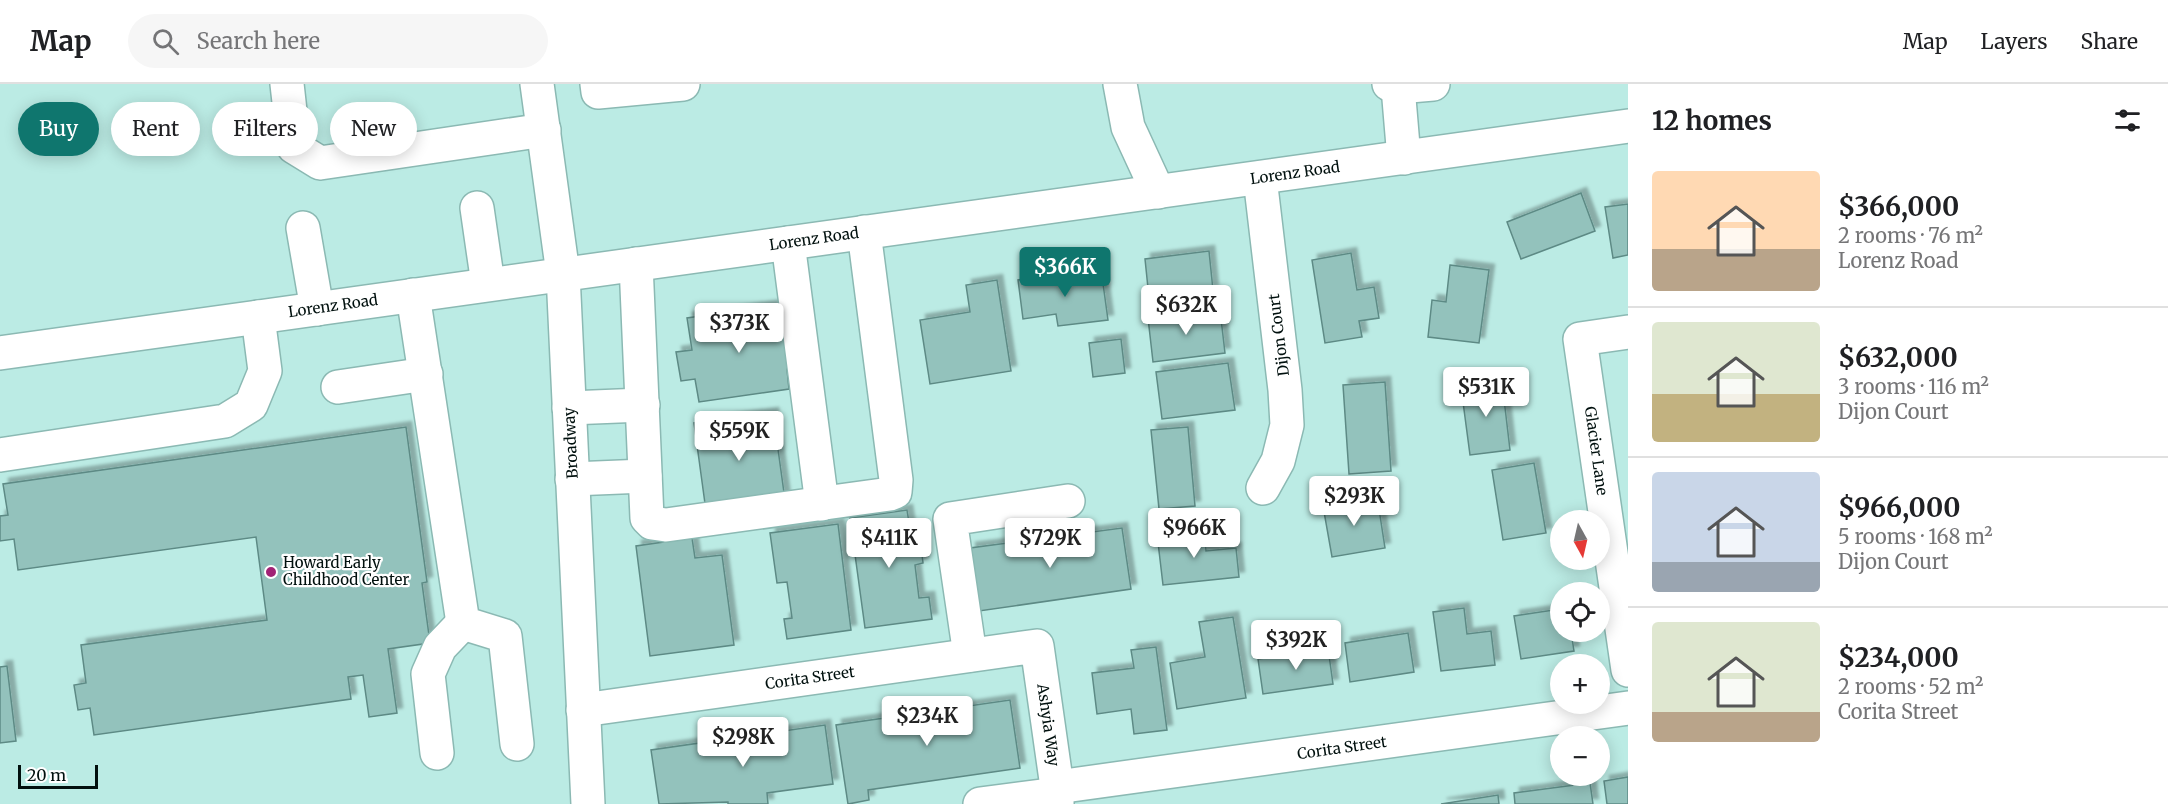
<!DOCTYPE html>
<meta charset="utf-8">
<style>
body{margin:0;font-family:Merriweather,serif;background:#f6f6f6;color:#202124;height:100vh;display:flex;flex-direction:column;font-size:22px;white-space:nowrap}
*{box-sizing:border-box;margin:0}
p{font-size:20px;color:#757577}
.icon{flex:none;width:33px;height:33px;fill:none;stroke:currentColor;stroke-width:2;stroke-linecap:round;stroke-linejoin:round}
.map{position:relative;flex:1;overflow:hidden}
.drawer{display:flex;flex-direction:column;background:#fff;width:540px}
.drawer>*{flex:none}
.banner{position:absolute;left:18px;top:18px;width:570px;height:54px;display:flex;gap:12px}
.needle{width:39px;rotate:172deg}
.controls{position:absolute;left:1550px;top:426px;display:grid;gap:12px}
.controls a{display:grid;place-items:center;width:60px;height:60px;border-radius:50%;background:#fff;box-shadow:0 3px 15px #0003;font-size:30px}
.scale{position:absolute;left:18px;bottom:15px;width:80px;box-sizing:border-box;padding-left:6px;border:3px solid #01100e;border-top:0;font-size:16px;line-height:21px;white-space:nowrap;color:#01100e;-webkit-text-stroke:4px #fff;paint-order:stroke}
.price{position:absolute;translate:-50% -51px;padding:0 14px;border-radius:6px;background:#fff;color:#222;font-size:20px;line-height:39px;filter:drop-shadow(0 2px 3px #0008)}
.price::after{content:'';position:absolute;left:50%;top:36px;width:18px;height:14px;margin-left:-9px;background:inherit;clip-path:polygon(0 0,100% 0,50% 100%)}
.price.current{background:#0f766e;color:#fff}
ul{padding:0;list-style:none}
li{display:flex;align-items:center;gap:18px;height:150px;padding:0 24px}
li+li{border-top:2px solid #e0e0e0}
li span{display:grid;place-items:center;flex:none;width:168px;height:120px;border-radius:6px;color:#555}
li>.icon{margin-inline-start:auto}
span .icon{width:72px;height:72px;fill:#fffc;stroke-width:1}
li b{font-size:26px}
h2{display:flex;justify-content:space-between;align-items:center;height:72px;padding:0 24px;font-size:26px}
.chip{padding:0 21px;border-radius:27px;background:#fff;box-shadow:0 3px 15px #0003;font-size:21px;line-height:54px}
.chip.current{background:#0f766e;color:#fff}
header{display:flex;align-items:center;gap:36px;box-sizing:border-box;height:84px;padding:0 30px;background:#fff;border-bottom:2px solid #e0e0e0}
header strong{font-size:28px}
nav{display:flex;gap:33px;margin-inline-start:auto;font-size:21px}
.search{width:420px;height:54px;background:#f6f6f6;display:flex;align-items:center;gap:15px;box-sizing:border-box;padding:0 21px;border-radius:33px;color:#757577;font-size:22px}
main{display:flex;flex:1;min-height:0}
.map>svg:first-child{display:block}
.building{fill:#93c2bc;stroke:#5d8a85;stroke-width:1.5;filter:url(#shadow)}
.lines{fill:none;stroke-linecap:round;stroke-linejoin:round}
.minor-casing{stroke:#8bb9b3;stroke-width:36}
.major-casing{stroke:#8bb9b3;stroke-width:36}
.minor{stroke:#fff;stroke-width:33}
.major{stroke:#fff;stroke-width:33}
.poi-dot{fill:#a12275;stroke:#fff;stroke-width:2}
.labels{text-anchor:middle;stroke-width:4.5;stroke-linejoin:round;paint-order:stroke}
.street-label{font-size:15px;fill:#01100e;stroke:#fff}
.poi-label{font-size:15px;fill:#01100e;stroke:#fff;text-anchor:start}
</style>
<header>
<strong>Map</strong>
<div class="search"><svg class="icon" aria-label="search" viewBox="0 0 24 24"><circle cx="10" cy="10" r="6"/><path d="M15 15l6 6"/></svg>Search here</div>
<nav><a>Map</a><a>Layers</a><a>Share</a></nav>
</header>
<main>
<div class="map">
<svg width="1628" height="720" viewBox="0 0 1628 720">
<defs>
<filter id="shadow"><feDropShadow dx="5.5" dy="-5.5" stdDeviation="1.5" flood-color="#0004"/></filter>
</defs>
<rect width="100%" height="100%" fill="#bbebe4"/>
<g class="building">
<polygon points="1581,109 1595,147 1521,175 1507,138"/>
<polygon points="1628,120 1628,171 1613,174 1605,123"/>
<polygon points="1209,167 1213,206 1149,214 1145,175"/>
<polygon points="1351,169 1357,206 1374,203 1379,234 1359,237 1362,253 1325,259 1312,176"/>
<polygon points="1450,181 1489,186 1479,259 1428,253 1432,216 1446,218"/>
<polygon points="1101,185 1108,236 1058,242 1056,230 1023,235 1018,196"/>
<polygon points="997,196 1011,287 930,300 920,236 970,228 966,201"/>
<polygon points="778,221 781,239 792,238 798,283 787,285 789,305 699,318 695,295 681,297 676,268 692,266 687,234"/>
<polygon points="1220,226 1225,269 1153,278 1148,234"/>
<polygon points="1121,255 1125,289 1093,293 1089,259"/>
<polygon points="1228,279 1235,326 1162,335 1156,288"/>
<polygon points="1385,298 1391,387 1349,390 1343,301"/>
<polygon points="1502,298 1510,366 1470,371 1461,303"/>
<polygon points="773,329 785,416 706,427 694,339"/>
<polygon points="406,343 427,498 422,499 430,559 388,565 397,629 369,633 363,591 348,593 351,615 94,651 90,624 78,626 74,601 86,599 81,561 267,536 256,453 18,486 14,455 0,457 0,432 8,431 3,400"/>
<polygon points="1188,343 1195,422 1159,425 1151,346"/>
<polygon points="1534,379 1546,449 1503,456 1492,386"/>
<polygon points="1377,412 1385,464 1332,473 1323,422"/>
<polygon points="907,426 910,445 919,445 923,479 915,481 919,514 929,513 932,535 865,544 850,434"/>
<polygon points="838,440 851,546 787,555 784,535 792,534 787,498 777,499 770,449"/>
<polygon points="1122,444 1131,505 979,527 970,464"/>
<polygon points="1204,444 1206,467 1236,464 1239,493 1163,501 1157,450"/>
<polygon points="692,454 695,474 722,471 734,561 650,572 636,462"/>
<polygon points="1464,524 1467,550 1491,547 1495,581 1441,587 1433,528"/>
<polygon points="1560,525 1560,548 1571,548 1574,567 1521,575 1514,532"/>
<polygon points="1233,533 1246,614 1177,625 1170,579 1205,573 1199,538"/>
<polygon points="1408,549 1414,588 1350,598 1345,559"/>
<polygon points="1156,563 1167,646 1134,650 1131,625 1097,630 1092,589 1134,584 1131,566"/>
<polygon points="1328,564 1333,600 1263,610 1258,575"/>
<polygon points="7,582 16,657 0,659 0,583"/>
<polygon points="1010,616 1020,684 868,706 869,716 848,720 836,641"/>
<polygon points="825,641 833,700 767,709 768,720 728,720 728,718 659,720 651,666"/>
<polygon points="1628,693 1628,720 1607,720 1604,697"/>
<polygon points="1590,699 1593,720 1515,720 1514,709"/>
<polygon points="1498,711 1499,720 1441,720"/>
</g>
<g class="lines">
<defs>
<g id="minor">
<polyline points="287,0 294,63 320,79 544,46"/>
<polyline points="597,0 598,8 683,0"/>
<polyline points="1120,0 1128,43 1158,108"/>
<polyline points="1389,0 1398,3 1433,0"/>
<polyline points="1398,3 1404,74"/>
<polyline points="1260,94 1285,306 1287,341 1278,377 1263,404"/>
<polyline points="477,124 488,200"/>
<polyline points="303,144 317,225"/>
<polyline points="788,159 822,420"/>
<polyline points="636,180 647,434 652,439 666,441 890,410 895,408 896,396 864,148"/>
<polyline points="413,211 463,539 505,552 517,660"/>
<polyline points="1628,248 1580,255 1628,586"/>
<polyline points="0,269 1628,42"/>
<polyline points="338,303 426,290"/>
<polyline points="569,324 643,321"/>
<polyline points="0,371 225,337 251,321 265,287 258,233"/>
<polyline points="572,395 645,392"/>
<polyline points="970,571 950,435 1068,417"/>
<polyline points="583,626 1037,562 1057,703 1057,720"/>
<polyline points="437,669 428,590 440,563 463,539"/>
<polyline points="1057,703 1628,624"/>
<polyline points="980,720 1057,710"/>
</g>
<polyline id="major" points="537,0 563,190 588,720"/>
</defs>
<use href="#minor" class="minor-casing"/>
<use href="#major" class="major-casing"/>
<use href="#minor" class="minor"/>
<use href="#major" class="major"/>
</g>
<circle class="poi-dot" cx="271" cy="488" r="6"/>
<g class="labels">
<g class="street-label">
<text transform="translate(1295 89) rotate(-8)" y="5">Lorenz Road</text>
<text transform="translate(814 155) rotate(-8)" y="5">Lorenz Road</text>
<text transform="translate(333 222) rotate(-8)" y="5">Lorenz Road</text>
<text transform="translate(1279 251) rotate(-97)" y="5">Dijon Court</text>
<text transform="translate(571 359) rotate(-93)" y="5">Broadway</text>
<text transform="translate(1596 367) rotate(82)" y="5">Glacier Lane</text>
<text transform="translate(810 594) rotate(-8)" y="5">Corita Street</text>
<text transform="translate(1048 641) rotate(82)" y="5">Ashyia Way</text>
<text transform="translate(1342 664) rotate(-8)" y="5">Corita Street</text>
</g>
<g class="poi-label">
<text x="283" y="484">Howard Early<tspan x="283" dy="17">Childhood Center</tspan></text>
</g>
</g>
</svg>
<div class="controls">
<a><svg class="needle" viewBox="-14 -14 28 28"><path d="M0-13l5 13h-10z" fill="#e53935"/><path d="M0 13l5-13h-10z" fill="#757577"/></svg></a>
<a><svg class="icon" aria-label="locate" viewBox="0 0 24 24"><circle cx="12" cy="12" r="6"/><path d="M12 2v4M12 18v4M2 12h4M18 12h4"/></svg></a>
<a>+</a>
<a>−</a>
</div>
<div class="scale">20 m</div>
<b class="price current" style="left:1065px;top:214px">$366K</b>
<b class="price" style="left:1186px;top:252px">$632K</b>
<b class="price" style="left:739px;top:270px">$373K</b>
<b class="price" style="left:1486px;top:334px">$531K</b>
<b class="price" style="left:739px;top:378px">$559K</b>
<b class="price" style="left:1354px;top:443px">$293K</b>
<b class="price" style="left:1194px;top:475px">$966K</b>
<b class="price" style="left:889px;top:485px">$411K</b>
<b class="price" style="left:1050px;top:485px">$729K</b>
<b class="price" style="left:1296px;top:587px">$392K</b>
<b class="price" style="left:927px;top:663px">$234K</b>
<b class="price" style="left:743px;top:684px">$298K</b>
<div class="banner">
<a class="chip current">Buy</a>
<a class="chip">Rent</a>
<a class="chip">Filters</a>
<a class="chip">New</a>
</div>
</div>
<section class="drawer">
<h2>12 homes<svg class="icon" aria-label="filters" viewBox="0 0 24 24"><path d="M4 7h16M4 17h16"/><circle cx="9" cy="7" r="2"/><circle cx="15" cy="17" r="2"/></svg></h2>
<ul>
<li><span style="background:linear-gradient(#ffd9b3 65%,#b9a48a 0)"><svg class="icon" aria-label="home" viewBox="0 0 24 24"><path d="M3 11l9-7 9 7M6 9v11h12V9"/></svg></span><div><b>$366,000</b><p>2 rooms · 76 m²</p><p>Lorenz Road</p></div></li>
<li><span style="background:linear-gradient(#dfe7d0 60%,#c2b280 0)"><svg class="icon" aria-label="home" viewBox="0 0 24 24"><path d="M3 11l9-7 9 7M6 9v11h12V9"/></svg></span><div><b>$632,000</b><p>3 rooms · 116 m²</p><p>Dijon Court</p></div></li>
<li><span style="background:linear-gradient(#c9d6e8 75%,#9aa5b1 0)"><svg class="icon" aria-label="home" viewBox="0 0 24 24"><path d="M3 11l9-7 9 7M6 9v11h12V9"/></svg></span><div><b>$966,000</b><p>5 rooms · 168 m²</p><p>Dijon Court</p></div></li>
<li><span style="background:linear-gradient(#dfe7d0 75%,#b9a48a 0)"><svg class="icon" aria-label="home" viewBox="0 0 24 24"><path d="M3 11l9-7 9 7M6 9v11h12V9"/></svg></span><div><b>$234,000</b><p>2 rooms · 52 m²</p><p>Corita Street</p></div></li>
</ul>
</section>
</main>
